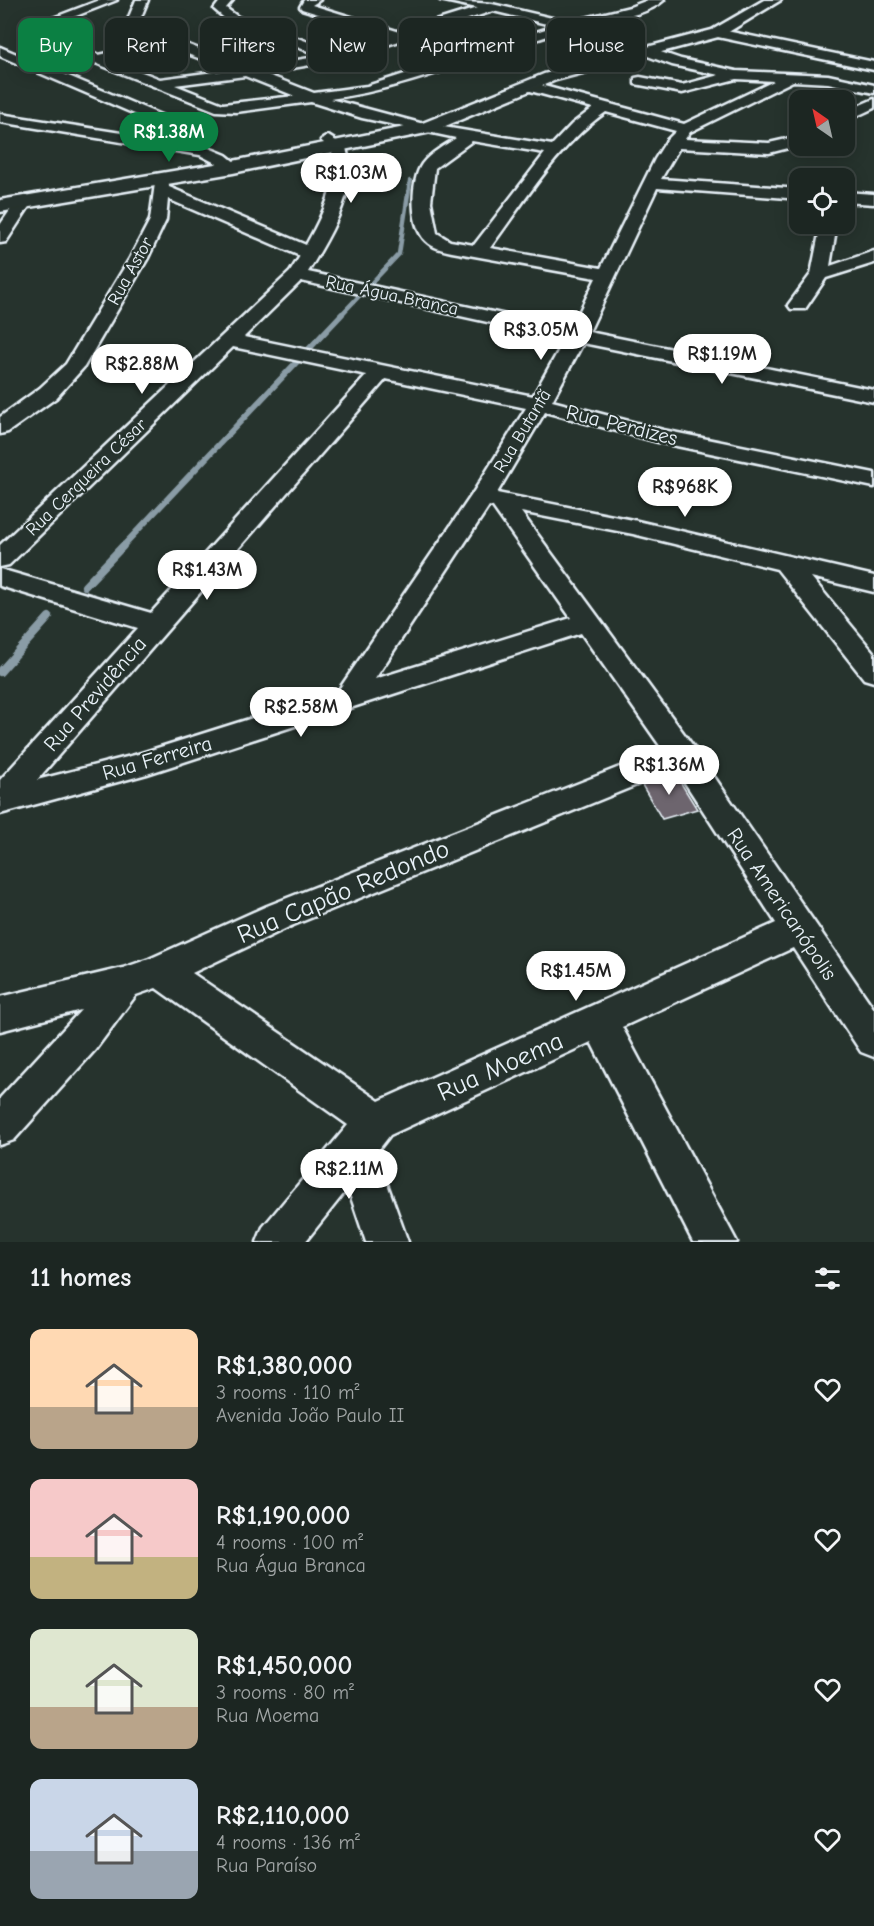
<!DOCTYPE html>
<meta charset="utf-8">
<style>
body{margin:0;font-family:"Comic Neue",sans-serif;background:#252e2a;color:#f1f3f6;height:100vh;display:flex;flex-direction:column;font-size:22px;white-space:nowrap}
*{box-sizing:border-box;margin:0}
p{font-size:20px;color:#a0a5a5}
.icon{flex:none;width:33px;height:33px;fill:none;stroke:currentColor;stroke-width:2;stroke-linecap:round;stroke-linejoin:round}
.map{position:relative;height:1242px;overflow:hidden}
.panel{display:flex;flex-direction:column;background:#1c2622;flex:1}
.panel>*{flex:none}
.top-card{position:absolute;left:18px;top:18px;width:838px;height:54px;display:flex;gap:12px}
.needle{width:39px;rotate:326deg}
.controls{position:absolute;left:789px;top:90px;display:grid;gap:12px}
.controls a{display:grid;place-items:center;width:66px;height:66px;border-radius:12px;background:#1c2622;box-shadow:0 3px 15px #0003,0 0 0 2px #3a4340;font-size:30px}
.price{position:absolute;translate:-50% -51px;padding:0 14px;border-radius:21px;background:#fff;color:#222;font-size:20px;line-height:39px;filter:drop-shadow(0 2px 3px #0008)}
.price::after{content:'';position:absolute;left:50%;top:36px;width:18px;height:14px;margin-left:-9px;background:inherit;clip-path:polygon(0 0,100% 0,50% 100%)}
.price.on{background:#0b8043;color:#fff}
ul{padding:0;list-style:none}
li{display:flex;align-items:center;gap:18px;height:150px;padding:0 30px}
li span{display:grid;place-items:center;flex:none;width:168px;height:120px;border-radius:12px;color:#555}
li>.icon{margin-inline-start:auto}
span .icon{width:72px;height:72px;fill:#fffc;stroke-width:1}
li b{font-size:26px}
h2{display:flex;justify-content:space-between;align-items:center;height:72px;padding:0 30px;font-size:26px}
.chip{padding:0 21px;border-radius:12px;background:#1c2622;box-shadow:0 3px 15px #0003,0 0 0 2px #3a4340;font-size:21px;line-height:54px}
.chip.on{background:#0b8043;color:#fff}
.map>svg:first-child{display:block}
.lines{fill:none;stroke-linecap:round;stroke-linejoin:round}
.stream-far2{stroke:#8a9ca6;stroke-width:4.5}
.stream-far1{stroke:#8a9ca6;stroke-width:6}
.stream{stroke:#8a9ca6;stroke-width:8}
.building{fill:#6d656e;stroke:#e8f1f8;stroke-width:1.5}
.minor-casing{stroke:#e8f1f8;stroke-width:5}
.major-casing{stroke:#e8f1f8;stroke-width:5}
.minor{fill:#26332d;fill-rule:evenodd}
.major{fill:#26332d;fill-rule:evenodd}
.labels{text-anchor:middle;stroke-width:4.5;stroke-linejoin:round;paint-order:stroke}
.far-street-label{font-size:18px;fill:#e8f1f8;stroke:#26332d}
.street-label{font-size:21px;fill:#e8f1f8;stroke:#26332d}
.near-street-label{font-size:26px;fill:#e8f1f8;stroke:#26332d}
</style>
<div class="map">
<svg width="874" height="1242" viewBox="0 0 874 1242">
<rect width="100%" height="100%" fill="#26332d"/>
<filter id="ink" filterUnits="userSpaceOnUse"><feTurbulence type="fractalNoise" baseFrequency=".0167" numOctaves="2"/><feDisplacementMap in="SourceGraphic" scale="12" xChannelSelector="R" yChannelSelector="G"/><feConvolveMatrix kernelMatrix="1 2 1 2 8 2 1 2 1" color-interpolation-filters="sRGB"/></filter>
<g filter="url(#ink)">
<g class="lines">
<polyline class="stream-far2" points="341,315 399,254 410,181"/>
<polyline class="stream-far1" points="122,547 342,314"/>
<g class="stream">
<polyline points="85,586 123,546"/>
<polyline points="0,672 49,617"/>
</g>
</g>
<polygon class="building" points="674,772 697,809 662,819 642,785"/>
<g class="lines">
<defs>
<g id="minor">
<path d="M100,0H117L40,30L99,55L158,42L136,27L129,17L136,0H148L141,17L163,35L248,68L322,56L230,23L214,9L221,0H233L226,8L238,17L337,52L388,36L302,9L300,7L304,0H320L312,5L400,32L477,8L440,0L492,4L569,22L630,7L648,0H664C647,16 612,19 590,24C503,46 419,87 330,99L420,123L552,145L572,124L593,108L523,89V83H533L684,124L774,81L736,79L682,93L635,84V78L640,77L682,85L719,75L672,65L642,54V48L646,47L681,59L736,71L828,75L874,85V93L828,83L793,81L690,132L685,139L769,143L800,136V145L769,153L679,148L661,179L800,189V199L657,188L589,332L874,390V402L583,343L552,401L663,430L874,473V487L662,443L545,412L497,493L633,520L874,576V592L811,577L874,653V682L864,679L777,569L633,534L521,512L693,746L874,1009V1057L861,1052L793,948L622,1027L737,1242H693L591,1042L390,1135L376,1153L408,1242H366L348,1188L305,1242H257L263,1227L348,1125L156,988L136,995L95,1050L14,1140L0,1145V1098L81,1010L0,1031V997L123,968L149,959L267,906L663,750L581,633L147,774L0,814V780L138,628L0,586V569L151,613L367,375L233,347L9,565L0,567V545L290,272L300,256L168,199L166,220L148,258L84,367L56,398L8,432L0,434V417L40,388L66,364L130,258L150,220L156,176H168L169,187L306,245C318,224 344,174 331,150C329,146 323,143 321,140L328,136L346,147C347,154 350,162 350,170C349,205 325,244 308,272L571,329L596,278L452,252C443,250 433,248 426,241C410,227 410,181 422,164C430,153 444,146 456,138L362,118L311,102L236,112L216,111L45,43L24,29ZM493,11L555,26L367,86L314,93L263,73L340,60ZM169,47L230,70L160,79L111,60ZM245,76L295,96L223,104L175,85ZM606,112L676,131L667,140L655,159L601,268L490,248C524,202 559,144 606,112ZM472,141L545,153L474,245L450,241L437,233L431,202L435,168ZM301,281L565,339L533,396L244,337ZM386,379L526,408L471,496L338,691L135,755L37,780ZM489,506L493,507L571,618L375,679ZM676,769L776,923L379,1101L192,973L291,926Z"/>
<polygon points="717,29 874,62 874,70 713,36 711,33"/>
<polygon points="0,47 175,121 177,124 170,128 165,127 0,56"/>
<polygon points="874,99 874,108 844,122 844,112"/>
<polygon points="0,114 204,146 226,155 241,167 233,172 200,155 0,122"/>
<polygon points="844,192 874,194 874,204 844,202"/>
<polygon points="24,197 32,202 6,242 0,243 0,225 18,199"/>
<polygon points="821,224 837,224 830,266 874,251 874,263 826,278 805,309 791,309 788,305 811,274"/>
</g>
<polygon id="major" points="764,0 781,0 722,36 556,80 431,132 233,173 0,212 0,200 233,161 420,124 544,74 712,30"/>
</defs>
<use href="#minor" class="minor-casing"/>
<use href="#major" class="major-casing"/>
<use href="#minor" class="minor"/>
<use href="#major" class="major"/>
</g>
</g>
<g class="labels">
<g class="far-street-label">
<text transform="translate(130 271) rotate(-61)" y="6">Rua Astor</text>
<text transform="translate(392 295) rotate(12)" y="6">Rua Água Branca</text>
<text transform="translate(522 431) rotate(-59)" y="6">Rua Butantã</text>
<text transform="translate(86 477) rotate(-44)" y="6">Rua Cerqueira César</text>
</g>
<g class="street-label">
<text transform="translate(622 425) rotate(14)" y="7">Rua Perdizes</text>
<text transform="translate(95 694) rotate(-49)" y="7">Rua Previdência</text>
<text transform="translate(157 758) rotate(-16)" y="7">Rua Ferreira</text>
<text transform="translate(782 904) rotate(56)" y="7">Rua Americanópolis</text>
</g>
<g class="near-street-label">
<text transform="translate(343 891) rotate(-23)" y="9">Rua Capão Redondo</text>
<text transform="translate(500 1066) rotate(-24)" y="9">Rua Moema</text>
</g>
</g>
</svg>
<div class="controls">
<a><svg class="needle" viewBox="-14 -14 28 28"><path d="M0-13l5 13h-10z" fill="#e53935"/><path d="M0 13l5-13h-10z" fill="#a0a5a5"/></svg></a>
<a><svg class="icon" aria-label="locate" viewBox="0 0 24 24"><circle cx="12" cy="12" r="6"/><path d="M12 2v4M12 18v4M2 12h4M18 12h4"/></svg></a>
</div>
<b class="price on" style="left:169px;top:163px">R$1.38M</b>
<b class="price" style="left:351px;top:204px">R$1.03M</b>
<b class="price" style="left:541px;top:361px">R$3.05M</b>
<b class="price" style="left:722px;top:385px">R$1.19M</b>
<b class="price" style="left:142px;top:395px">R$2.88M</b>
<b class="price" style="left:685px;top:518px">R$968K</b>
<b class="price" style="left:207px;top:601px">R$1.43M</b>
<b class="price" style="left:301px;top:738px">R$2.58M</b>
<b class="price" style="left:669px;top:796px">R$1.36M</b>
<b class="price" style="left:576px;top:1002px">R$1.45M</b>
<b class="price" style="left:349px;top:1200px">R$2.11M</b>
<div class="top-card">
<a class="chip on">Buy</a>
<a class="chip">Rent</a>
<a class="chip">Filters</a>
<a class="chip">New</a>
<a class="chip">Apartment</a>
<a class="chip">House</a>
</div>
</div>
<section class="panel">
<h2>11 homes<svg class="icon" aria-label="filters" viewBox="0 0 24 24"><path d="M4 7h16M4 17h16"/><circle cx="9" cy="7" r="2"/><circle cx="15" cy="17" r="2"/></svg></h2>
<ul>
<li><span style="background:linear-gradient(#ffd9b3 65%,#b9a48a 0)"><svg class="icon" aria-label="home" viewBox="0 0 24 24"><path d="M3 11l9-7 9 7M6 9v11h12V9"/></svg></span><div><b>R$1,380,000</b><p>3 rooms · 110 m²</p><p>Avenida João Paulo II</p></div><svg class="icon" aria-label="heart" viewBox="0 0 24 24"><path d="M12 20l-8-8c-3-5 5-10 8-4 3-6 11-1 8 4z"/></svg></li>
<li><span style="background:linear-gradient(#f6c9c9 65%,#c2b280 0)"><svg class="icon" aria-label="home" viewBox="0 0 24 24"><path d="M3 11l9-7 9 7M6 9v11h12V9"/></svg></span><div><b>R$1,190,000</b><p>4 rooms · 100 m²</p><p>Rua Água Branca</p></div><svg class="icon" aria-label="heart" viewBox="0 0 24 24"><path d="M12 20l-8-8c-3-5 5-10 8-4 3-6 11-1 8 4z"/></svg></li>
<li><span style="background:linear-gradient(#dfe7d0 65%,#b9a48a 0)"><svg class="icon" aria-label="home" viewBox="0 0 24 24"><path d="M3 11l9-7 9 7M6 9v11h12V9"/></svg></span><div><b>R$1,450,000</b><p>3 rooms · 80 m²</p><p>Rua Moema</p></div><svg class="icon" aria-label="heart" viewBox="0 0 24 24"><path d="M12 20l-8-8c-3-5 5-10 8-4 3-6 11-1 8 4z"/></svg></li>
<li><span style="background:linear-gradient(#c9d6e8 60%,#9aa5b1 0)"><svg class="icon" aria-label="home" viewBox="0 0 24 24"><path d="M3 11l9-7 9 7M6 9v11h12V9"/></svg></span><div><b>R$2,110,000</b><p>4 rooms · 136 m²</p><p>Rua Paraíso</p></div><svg class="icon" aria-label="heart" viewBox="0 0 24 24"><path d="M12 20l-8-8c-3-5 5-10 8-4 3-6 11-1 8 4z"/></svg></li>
</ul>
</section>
